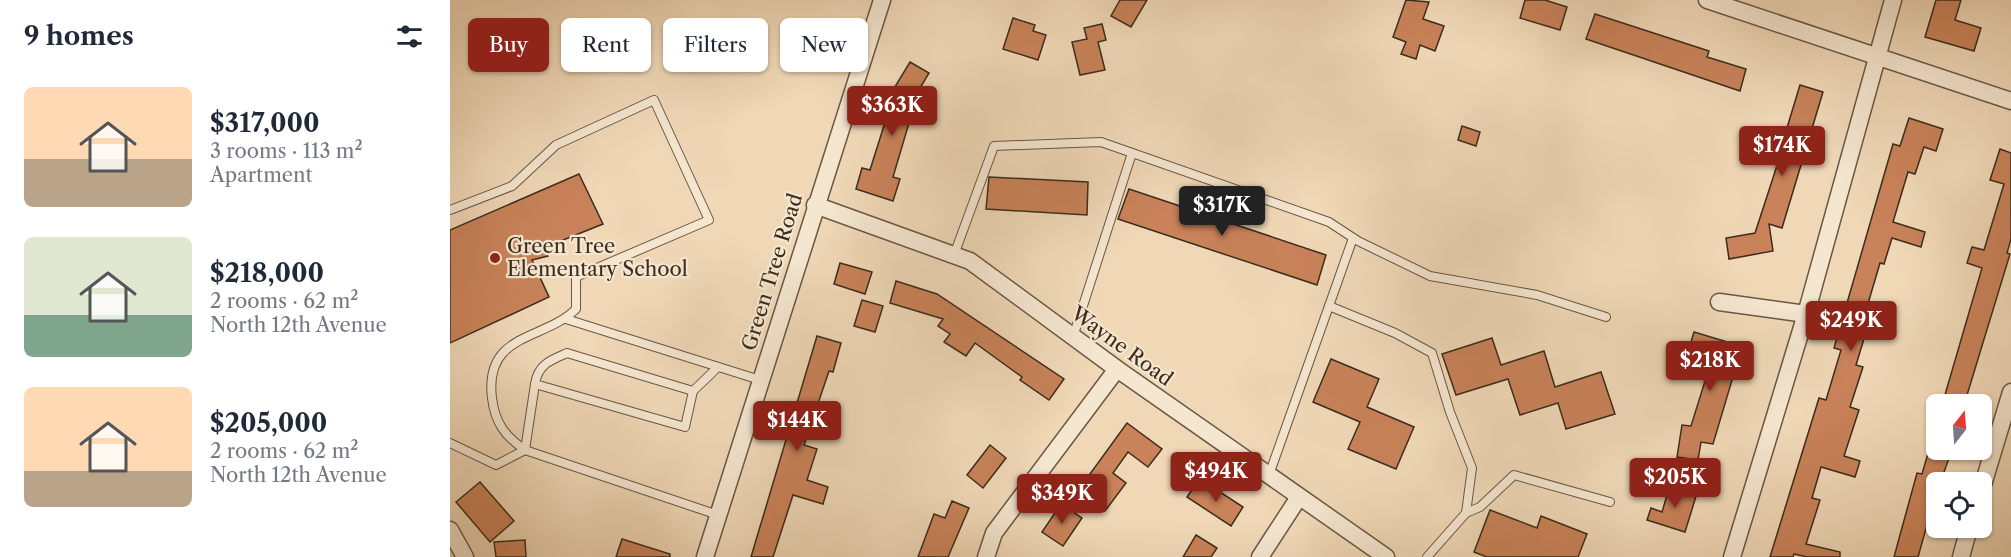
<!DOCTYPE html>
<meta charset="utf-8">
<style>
body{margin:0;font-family:"Libre Caslon Text",serif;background:#f2f2f3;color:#1f2937;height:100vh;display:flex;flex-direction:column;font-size:22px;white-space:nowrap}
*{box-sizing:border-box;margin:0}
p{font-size:20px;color:#747a83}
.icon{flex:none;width:33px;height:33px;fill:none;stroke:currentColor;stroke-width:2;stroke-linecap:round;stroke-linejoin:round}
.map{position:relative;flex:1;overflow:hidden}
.sheet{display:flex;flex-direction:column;background:#fff;width:450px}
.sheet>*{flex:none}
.hud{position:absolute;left:18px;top:18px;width:570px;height:54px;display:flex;gap:12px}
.needle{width:39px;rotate:17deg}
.tools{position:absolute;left:1476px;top:394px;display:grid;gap:12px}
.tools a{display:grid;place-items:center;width:66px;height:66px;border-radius:9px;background:#fff;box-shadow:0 2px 4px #0004;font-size:30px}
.price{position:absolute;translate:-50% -51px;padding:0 14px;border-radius:6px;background:#8f2418;color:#fff;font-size:20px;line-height:39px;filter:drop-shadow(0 2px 3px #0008)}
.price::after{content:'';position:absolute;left:50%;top:36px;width:18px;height:14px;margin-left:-9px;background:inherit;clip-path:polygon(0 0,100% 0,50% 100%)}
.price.on{background:#222;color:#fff}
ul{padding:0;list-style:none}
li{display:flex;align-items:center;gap:18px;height:150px;padding:0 24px}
li span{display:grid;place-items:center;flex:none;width:168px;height:120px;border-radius:9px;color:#555}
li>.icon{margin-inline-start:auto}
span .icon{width:72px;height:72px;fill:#fffc;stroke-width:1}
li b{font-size:26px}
h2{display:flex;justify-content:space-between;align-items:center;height:72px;padding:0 24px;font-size:26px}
.pill{padding:0 21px;border-radius:9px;background:#fff;box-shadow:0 2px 4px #0004;font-size:21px;line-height:54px}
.pill.on{background:#8f2418;color:#fff}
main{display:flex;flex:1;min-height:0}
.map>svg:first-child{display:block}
.building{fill:#c98259;stroke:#3b2c1d;stroke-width:1.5}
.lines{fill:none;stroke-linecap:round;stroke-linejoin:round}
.service-casing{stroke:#685744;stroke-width:10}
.minor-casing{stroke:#685744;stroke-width:19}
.service{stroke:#f5e6d0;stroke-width:8}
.minor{stroke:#f5e6d0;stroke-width:16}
.poi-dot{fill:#8f2418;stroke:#f5e6d0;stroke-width:2}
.labels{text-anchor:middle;stroke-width:4.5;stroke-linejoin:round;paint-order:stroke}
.poi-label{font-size:20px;fill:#3b2c1d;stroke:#f5e6d0;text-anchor:start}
.street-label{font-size:20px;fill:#3b2c1d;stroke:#f5e6d0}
</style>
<main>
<section class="sheet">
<h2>9 homes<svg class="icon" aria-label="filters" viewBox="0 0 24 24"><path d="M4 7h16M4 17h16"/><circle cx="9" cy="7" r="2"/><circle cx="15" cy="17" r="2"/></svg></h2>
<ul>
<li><span style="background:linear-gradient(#ffd9b3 60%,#b9a48a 0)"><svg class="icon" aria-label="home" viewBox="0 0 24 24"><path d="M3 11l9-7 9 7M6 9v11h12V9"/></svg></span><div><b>$317,000</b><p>3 rooms · 113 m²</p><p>Apartment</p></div></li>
<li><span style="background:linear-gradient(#dfe7d0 65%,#7fa58c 0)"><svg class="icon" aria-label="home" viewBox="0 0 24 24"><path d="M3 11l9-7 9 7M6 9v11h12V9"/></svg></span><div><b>$218,000</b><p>2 rooms · 62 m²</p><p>North 12th Avenue</p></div></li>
<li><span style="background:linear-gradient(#ffd9b3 70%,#b9a48a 0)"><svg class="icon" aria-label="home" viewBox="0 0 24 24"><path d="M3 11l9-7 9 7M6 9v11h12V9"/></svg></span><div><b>$205,000</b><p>2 rooms · 62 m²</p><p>North 12th Avenue</p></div></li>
</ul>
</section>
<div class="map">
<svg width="1561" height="557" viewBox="0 0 1561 557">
<rect width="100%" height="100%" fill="#f0d8b7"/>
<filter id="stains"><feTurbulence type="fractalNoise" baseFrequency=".00333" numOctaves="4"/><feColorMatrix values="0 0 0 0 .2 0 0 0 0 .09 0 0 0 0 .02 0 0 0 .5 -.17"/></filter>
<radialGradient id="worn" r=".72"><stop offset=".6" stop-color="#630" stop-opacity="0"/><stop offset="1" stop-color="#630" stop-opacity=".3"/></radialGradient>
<g class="building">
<polygon points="670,0 697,0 681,27 661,16"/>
<polygon points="956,0 979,2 973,19 994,26 985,51 970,45 966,59 951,54 956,42 943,37"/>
<polygon points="1075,0 1095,0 1117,7 1110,30 1070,18"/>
<polygon points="1486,0 1511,0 1505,20 1531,28 1524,51 1475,37"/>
<polygon points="1145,14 1259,51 1257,57 1296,69 1290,91 1136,39"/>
<polygon points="563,18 585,25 583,31 596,35 588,60 553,49"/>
<polygon points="652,24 656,40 648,42 655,70 630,75 622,42 637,39 634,28"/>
<polygon points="460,62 479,73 451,120 459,123 443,177 450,179 443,201 406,189 412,168 420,170 443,97 440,95"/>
<polygon points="1350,85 1373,92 1332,228 1319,224 1323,251 1279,259 1276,238 1305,233 1335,141 1333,141"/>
<polygon points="1459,118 1493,129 1486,151 1474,147 1465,174 1458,172 1443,222 1475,232 1471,247 1442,238 1434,264 1430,263 1414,317 1420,319 1406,365 1413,367 1400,407 1409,410 1394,456 1410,461 1405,477 1371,467 1362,498 1370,500 1356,544 1390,552 1390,557 1357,557 1344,554 1343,557 1320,557 1369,398 1376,400 1391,350 1384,348 1443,144 1450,146"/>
<polygon points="1012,126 1030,132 1026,146 1008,140"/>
<polygon points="1550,149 1561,153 1561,239 1557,253 1560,254 1514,405 1492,405 1532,268 1517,263 1522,247 1534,250 1554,184 1540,180"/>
<polygon points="129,174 153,224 93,248 98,256 82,260 99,297 0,343 0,230"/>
<polygon points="539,177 638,182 637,215 536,209"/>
<polygon points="679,189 876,255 867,285 668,219"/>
<polygon points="390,263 422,272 415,294 384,284"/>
<polygon points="446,281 487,294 614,379 599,400 570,380 572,377 525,343 516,356 494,342 500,334 488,326 493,319 440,303"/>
<polygon points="412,300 433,306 425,332 404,326"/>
<polygon points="1244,332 1294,347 1287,371 1285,370 1263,444 1251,442 1248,460 1227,457 1232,425 1241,426 1261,362 1237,355"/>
<polygon points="367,336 391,343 383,372 379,371 354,445 367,449 357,480 378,487 373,504 343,495 323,557 301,557"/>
<polygon points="1042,338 1051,365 1094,351 1105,387 1151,372 1165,414 1116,429 1108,403 1070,415 1058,379 1006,395 992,354"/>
<polygon points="881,359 929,379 917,407 964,427 946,469 898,449 910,422 863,402"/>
<polygon points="677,423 712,449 698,467 678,452 663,473 676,483 655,511 638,498 647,486 637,478"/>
<polygon points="540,445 556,458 533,488 517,475"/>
<polygon points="1479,450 1502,450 1490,483 1486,483 1486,493 1468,557 1444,557 1467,473 1472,474"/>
<polygon points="30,482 64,521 40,542 6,502"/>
<polygon points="747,482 761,492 764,488 793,507 781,526 737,497"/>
<polygon points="1220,485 1247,493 1235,532 1197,520 1201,508 1212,512"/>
<polygon points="502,501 519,508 498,557 468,557 484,514 495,518"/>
<polygon points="611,504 632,518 613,546 592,532"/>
<polygon points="1040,510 1087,528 1091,516 1137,534 1128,557 1037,557 1024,552"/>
<polygon points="746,535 767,548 761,557 733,557"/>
<polygon points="172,539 220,554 220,557 166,557"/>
<polygon points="75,540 76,557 46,557 44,542"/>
</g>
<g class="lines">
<defs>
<g id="service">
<path d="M0,210L62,186L106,145L204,100L259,220L126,277V309C94,341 34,332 42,398C45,423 55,436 75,450L268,515"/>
<polyline points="903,238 879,306 945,333 982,353 1000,412 1022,468 1016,513 1030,507 1064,475 1160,502"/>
<polyline points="504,255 544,146 651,142 879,222 908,241 980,276 1087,295 1156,317"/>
<polyline points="116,319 310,380"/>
<polyline points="623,337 682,153"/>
<path d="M243,391L235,427L85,384C88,364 101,360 117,353L243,391L268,367"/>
<polyline points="0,443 46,465 75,450"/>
<polyline points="75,450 85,384"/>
<polyline points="819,475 879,306"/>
<polyline points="977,557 1016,513"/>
</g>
<g id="minor">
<polyline points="1257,0 1561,101"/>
<polyline points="365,205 520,261 667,369 936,557"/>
<polyline points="1269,302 1356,314"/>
<polyline points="1532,488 1561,392"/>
<polyline points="0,530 15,557"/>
<polyline points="255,557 432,0"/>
<polyline points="536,557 544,533 667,369"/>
<polyline points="810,557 849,497"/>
<polyline points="1282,557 1356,314 1443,0"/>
<polyline points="1511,557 1519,528"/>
</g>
</defs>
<use href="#service" class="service-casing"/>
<use href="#minor" class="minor-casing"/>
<use href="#service" class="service"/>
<use href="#minor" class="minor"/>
</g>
<circle class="poi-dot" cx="45" cy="258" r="6"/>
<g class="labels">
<g class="poi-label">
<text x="57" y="253">Green Tree<tspan x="57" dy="23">Elementary School</tspan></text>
</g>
<g class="street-label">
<text transform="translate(322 272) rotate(-73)" y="7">Green Tree Road</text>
<text transform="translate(672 346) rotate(36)" y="7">Wayne Road</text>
</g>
</g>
<rect width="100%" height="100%" filter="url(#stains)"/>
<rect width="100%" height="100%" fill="url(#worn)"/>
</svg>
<div class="tools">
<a><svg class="needle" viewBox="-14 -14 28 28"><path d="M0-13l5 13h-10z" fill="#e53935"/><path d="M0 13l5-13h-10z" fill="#747a83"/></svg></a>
<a><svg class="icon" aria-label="locate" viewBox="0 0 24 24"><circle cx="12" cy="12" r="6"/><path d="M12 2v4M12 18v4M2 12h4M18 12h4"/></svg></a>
</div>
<b class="price" style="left:442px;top:137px">$363K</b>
<b class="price" style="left:1332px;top:177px">$174K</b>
<b class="price on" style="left:772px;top:237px">$317K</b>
<b class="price" style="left:1401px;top:352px">$249K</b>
<b class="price" style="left:1260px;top:392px">$218K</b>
<b class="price" style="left:347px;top:452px">$144K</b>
<b class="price" style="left:766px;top:503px">$494K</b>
<b class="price" style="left:1225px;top:509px">$205K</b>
<b class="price" style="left:612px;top:525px">$349K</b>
<div class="hud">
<a class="pill on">Buy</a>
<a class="pill">Rent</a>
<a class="pill">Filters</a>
<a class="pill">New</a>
</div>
</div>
</main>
